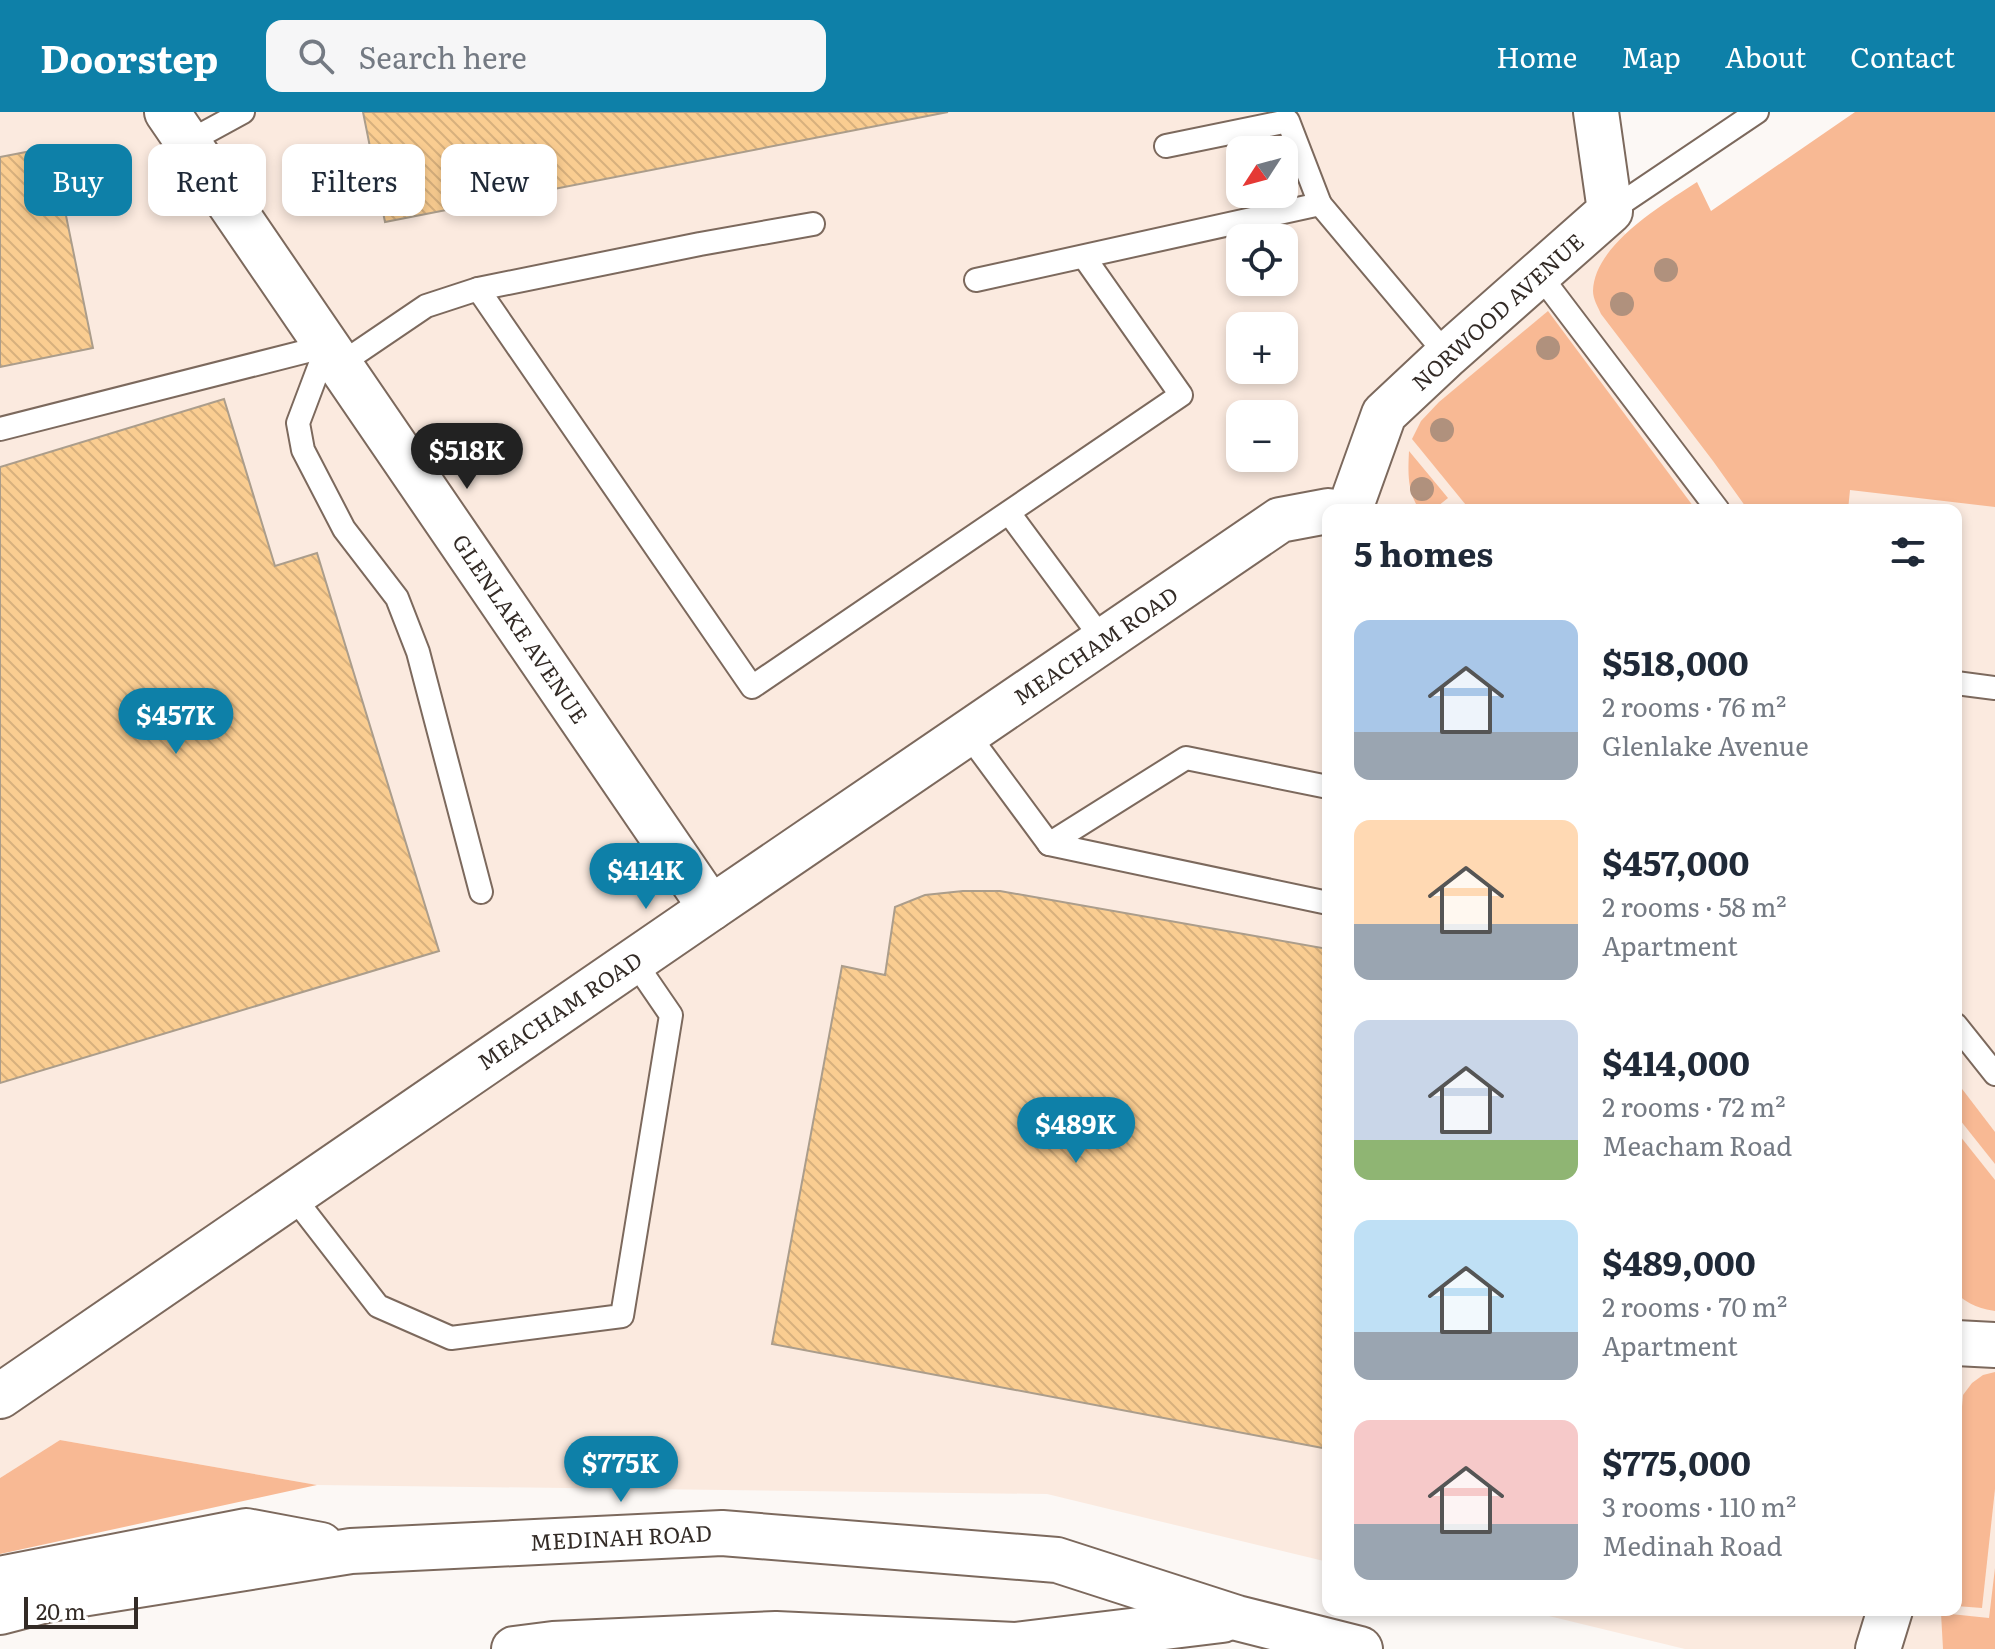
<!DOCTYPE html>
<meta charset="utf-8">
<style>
body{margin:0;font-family:Literata,serif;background:#f6f6f7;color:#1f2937;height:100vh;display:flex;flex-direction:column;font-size:30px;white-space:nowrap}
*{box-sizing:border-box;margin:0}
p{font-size:26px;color:#747a83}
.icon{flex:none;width:44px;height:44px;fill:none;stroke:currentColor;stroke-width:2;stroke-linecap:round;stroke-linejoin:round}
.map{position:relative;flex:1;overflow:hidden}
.sheet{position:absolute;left:1322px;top:392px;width:640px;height:1112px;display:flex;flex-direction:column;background:#fff;border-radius:16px;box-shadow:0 4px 12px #0003}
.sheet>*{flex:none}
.hud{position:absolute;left:24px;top:32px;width:760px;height:72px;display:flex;gap:16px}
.needle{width:52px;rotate:234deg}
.controls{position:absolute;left:1226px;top:24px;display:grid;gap:16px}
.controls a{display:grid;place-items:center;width:72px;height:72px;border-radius:16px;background:#fff;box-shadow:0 4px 12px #0003;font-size:40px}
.scale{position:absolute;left:24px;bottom:20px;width:114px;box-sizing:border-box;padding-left:8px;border:4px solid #332b26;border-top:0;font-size:22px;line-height:28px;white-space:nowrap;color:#332b26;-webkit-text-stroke:6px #fff;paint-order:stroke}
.price{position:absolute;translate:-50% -68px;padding:0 18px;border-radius:28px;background:#0e80a8;color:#fff;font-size:26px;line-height:52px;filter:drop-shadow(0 2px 4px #0008)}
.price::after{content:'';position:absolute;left:50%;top:48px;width:24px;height:18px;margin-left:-12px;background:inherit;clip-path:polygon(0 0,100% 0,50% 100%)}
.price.selected{background:#222;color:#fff}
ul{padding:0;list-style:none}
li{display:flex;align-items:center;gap:24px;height:200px;padding:0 32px}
li span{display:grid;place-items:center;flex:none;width:224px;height:160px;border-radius:16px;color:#555}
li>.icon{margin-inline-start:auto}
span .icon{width:96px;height:96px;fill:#fffc;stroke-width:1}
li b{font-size:34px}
h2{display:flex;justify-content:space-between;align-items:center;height:96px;padding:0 32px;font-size:34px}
.chip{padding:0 28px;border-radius:16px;background:#fff;box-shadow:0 4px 12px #0003;font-size:28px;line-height:72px}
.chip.selected{background:#0e80a8;color:#fff}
header{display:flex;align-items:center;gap:48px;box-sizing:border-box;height:112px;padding:0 40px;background:#0e80a8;color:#fff}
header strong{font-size:38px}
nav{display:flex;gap:44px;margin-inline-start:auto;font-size:28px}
.search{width:560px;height:72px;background:#f6f6f7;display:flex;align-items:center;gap:20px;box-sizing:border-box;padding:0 28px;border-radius:16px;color:#747a83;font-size:30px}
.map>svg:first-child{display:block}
.built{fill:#fbeadf;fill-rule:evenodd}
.grass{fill:#f8b994}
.building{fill:url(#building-back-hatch);stroke:#ab9d8b;stroke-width:2}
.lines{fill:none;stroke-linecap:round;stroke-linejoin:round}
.lane-casing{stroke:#7c695d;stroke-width:26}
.street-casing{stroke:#7c695d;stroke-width:48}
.secondary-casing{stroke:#7c695d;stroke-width:48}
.lane{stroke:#fff;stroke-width:22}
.street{stroke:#fff;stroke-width:44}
.secondary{stroke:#fff;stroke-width:44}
.tree{fill:#b0917d}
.labels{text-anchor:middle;stroke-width:6;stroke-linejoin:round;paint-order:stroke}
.street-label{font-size:22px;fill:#332b26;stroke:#fff}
</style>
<header>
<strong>Doorstep</strong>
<div class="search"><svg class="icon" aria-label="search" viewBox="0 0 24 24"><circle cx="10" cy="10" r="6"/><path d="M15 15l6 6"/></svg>Search here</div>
<nav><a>Home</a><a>Map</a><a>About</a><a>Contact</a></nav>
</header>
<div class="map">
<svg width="1995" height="1537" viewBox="0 0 1995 1537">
<defs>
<pattern id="building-back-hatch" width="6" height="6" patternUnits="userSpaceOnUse" patternTransform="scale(2)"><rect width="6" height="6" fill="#facd91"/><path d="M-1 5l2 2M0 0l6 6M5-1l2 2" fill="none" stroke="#d7b07d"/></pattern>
</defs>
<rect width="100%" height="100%" fill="#fcf8f5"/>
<path class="built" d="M0,0H1591L1610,99L1665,182L1995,223V1537H1685L1524,1498H1956V398H1328V1450L1047,1382L317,1373L60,1328L0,1366ZM1240,38H1284V82H1240ZM1240,126H1284V170H1240ZM1240,214H1284V258H1240ZM1240,302H1284V346H1240Z"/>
<g class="grass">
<path d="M1855,0H1995V395L1850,378L1848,398H1748L1713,349L1601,202C1598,195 1593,187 1593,179C1594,133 1662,93 1697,70L1711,99Z"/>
<polygon points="1548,199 1696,398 1470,398 1412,327 1421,309 1439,290"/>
<path d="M1409,339L1448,386L1433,398H1420C1407,380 1408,360 1409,339Z"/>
<polygon points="1956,969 1995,1020 1995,1052 1956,1003"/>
<path d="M1956,1019L1995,1068V1199C1981,1197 1963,1191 1956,1179Z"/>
<polygon points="1995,1260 1995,1377 1982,1496 1956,1494 1956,1364 1963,1283 1972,1271 1983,1263"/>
<polygon points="60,1328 317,1373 0,1442 0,1366"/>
<polygon points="1995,1456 1995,1537 1943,1537 1941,1501 1989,1506"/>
</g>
<g class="building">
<polygon points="363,0 948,0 385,110"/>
<polygon points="52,35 93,236 0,255 0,45"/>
<polygon points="224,287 275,454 317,441 439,839 0,971 0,355"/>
<polygon points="963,779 1000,779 1328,837 1328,1337 772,1232 842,854 885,863 895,795 925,783"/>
</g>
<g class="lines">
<defs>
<g id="lane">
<polyline points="188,30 243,0"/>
<polyline points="1166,34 1288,9 1320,92"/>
<polyline points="1610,99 1757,0"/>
<polyline points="1539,162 1718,398"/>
<polyline points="976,168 1320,92 1447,243"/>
<polyline points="478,177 700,132 813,112"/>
<polyline points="327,234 298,311 303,338 344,417 397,486 418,540 481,780"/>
<polyline points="339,253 426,194 478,177 752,575 1181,283 1084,145"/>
<polyline points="0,317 327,234"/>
<polyline points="1009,401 1103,528"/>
<polyline points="1956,571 1995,576"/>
<polyline points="967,621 1049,732 1328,791"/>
<polyline points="1049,732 1186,646 1328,675"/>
<polyline points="1956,913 1995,962"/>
<polyline points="292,1083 378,1194 451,1226 622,1204 671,903 634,849"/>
</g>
<g id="street">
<polyline points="167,0 711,796"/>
<polyline points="1351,394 1384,302 1447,243 1610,99 1596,0"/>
<polyline points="1956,1231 1995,1233"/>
<polyline points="0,1284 711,796 1280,408 1328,399"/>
<polyline points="1878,1537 1890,1498"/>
</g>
<g id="secondary">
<polyline points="0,1467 246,1419 321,1433"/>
<polyline points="0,1500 50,1487 351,1439 722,1421 1057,1448 1237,1506 1360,1537"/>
<polyline points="514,1537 553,1532 776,1522 1015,1533 1222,1508"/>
</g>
</defs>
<use href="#lane" class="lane-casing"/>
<use href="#street" class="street-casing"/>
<use href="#secondary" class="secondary-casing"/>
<use href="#lane" class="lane"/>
<use href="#street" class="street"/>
<use href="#secondary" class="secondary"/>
</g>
<g class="tree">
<circle cx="1666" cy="158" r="12"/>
<circle cx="1622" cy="192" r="12"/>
<circle cx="1548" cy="236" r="12"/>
<circle cx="1442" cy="318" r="12"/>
<circle cx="1422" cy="377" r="12"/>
</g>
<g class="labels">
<g class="street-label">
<text transform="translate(1498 200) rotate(-42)" y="8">NORWOOD AVENUE</text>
<text transform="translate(520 517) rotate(56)" y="8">GLENLAKE AVENUE</text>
<text transform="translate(1096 534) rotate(-34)" y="8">MEACHAM ROAD</text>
<text transform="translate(560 899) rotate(-34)" y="8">MEACHAM ROAD</text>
<text transform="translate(621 1426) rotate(-3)" y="8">MEDINAH ROAD</text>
</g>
</g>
</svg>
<div class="controls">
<a><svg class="needle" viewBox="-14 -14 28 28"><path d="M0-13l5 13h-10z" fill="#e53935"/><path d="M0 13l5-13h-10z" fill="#747a83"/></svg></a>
<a><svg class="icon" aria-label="locate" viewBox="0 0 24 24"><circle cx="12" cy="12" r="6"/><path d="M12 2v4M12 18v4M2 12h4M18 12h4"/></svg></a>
<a>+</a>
<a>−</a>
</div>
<div class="scale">20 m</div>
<b class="price selected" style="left:467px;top:379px">$518K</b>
<b class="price" style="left:176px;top:644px">$457K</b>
<b class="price" style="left:646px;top:799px">$414K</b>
<b class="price" style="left:1076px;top:1053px">$489K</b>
<b class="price" style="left:621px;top:1392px">$775K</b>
<div class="hud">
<a class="chip selected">Buy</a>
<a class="chip">Rent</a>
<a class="chip">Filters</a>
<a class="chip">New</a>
</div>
<section class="sheet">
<h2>5 homes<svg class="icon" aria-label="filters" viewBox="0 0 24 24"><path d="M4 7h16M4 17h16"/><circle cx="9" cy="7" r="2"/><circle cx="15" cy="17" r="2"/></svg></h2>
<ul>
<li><span style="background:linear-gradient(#a9c7e8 70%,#9aa5b1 0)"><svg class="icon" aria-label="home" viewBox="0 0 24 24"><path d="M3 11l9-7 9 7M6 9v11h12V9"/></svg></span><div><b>$518,000</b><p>2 rooms · 76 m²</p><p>Glenlake Avenue</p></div></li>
<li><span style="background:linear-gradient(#ffd9b3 65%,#9aa5b1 0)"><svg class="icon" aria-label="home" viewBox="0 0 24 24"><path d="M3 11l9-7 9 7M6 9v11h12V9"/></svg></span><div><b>$457,000</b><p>2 rooms · 58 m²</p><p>Apartment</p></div></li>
<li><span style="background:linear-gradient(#c9d6e8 75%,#8fb573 0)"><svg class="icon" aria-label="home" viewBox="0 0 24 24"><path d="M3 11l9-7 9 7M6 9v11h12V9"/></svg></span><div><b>$414,000</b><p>2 rooms · 72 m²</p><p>Meacham Road</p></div></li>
<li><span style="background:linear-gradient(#bfe0f5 70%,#9aa5b1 0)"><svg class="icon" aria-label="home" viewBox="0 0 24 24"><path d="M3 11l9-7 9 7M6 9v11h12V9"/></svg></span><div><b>$489,000</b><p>2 rooms · 70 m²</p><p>Apartment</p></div></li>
<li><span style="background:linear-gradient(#f6c9c9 65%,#9aa5b1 0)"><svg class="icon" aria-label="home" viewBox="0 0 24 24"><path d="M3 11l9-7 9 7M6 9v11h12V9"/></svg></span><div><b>$775,000</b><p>3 rooms · 110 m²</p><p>Medinah Road</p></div></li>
</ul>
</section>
</div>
